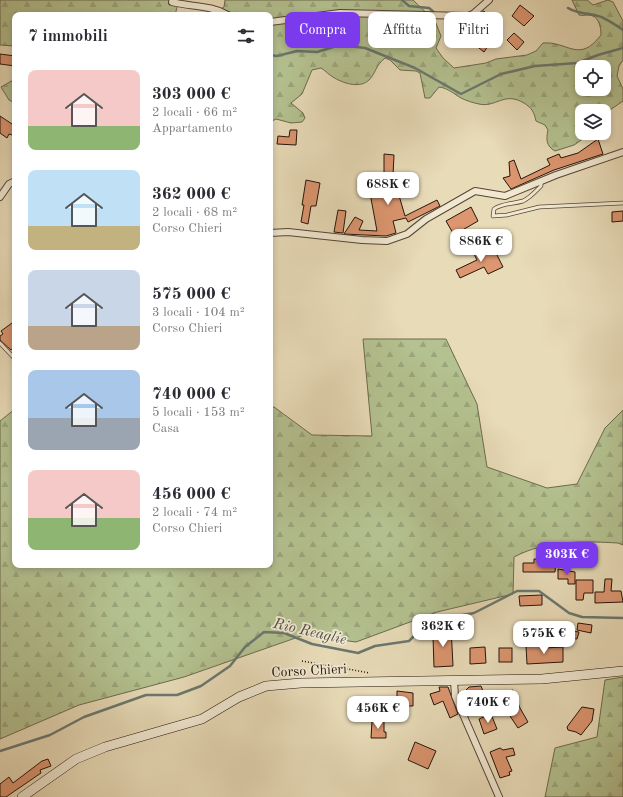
<!DOCTYPE html>
<html lang="it">
<meta charset="utf-8">
<style>
body{margin:0;font-family:"Old Standard TT",serif;background:#f7f7f7;color:#2b2b33;height:100vh;display:flex;flex-direction:column;font-size:15px;white-space:nowrap}
*{box-sizing:border-box;margin:0}
p{font-size:13px;color:#7c7c81}
.icon{flex:none;width:22px;height:22px;fill:none;stroke:currentColor;stroke-width:2;stroke-linecap:round;stroke-linejoin:round}
.map{position:relative;flex:1;overflow:hidden}
.drawer{position:absolute;left:12px;top:12px;width:261px;height:556px;display:flex;flex-direction:column;background:#fff;border-radius:8px;box-shadow:0 2px 6px #0003}
.drawer>*{flex:none}
.guide{position:absolute;left:285px;top:12px;width:278px;height:36px;display:flex;gap:8px}
.tools{position:absolute;left:575px;top:60px;display:grid;gap:8px}
.tools a{display:grid;place-items:center;width:36px;height:36px;border-radius:8px;background:#fff;box-shadow:0 2px 6px #0003;font-size:20px}
.price{position:absolute;translate:-50% -34px;padding:0 9px;border-radius:8px;background:#fff;color:#222;font-size:13px;line-height:26px;filter:drop-shadow(0 1px 2px #0008)}
.price::after{content:'';position:absolute;left:50%;top:24px;width:12px;height:9px;margin-left:-6px;background:inherit;clip-path:polygon(0 0,100% 0,50% 100%)}
.price.current{background:#7c3aed;color:#fff}
ul{padding:0;list-style:none}
li{display:flex;align-items:center;gap:12px;height:100px;padding:0 16px}
li span{display:grid;place-items:center;flex:none;width:112px;height:80px;border-radius:8px;color:#555}
li>.icon{margin-inline-start:auto}
span .icon{width:48px;height:48px;fill:#fffc;stroke-width:1}
li b{font-size:17px}
h2{display:flex;justify-content:space-between;align-items:center;height:48px;padding:0 16px;font-size:17px}
.tag{padding:0 14px;border-radius:8px;background:#fff;box-shadow:0 2px 6px #0003;font-size:14px;line-height:36px}
.tag.current{background:#7c3aed;color:#fff}
.map>svg:first-child{display:block}
.forest{fill:url(#forest-firs);stroke:#6d6a4e;fill-rule:evenodd}
.lines{fill:none;stroke-linecap:round;stroke-linejoin:round}
.stream{stroke:#6a786f;stroke-width:2.5}
.building{fill:#dc9670;stroke:#26130b}
.lane-casing{stroke:#564536;stroke-width:4.5}
.street-casing{stroke:#564536;stroke-width:8}
.secondary-casing{stroke:#26130b;stroke-width:10}
.path{stroke:#26130b;stroke-width:1.5;stroke-dasharray:1 2;stroke-linecap:butt}
.lane{stroke:#f0e8d1;stroke-width:3}
.street{stroke:#f0e8d1;stroke-width:6}
.secondary{stroke:#f0e8d1;stroke-width:9}
.labels{text-anchor:middle;stroke-width:3.5;stroke-linejoin:round;paint-order:stroke}
.street-label{font-size:14px;fill:#26130b;stroke:#f0e8d1}
.water-label{font-size:15px;font-style:italic;fill:#4e4e45;stroke:#f0e8d1}
</style>
<div class="map">
<svg width="623" height="797" viewBox="0 0 623 797">
<defs>
<pattern id="forest-firs" width="22" height="20" patternUnits="userSpaceOnUse"><rect width="22" height="20" fill="#b4c190"/><path d="M5 1l3.5 6h-7zM16 11l3.5 6h-7z" fill="#9ba57b"/></pattern>
</defs>
<rect width="100%" height="100%" fill="#e8dbb8"/>
<filter id="stains"><feTurbulence type="fractalNoise" baseFrequency=".005" numOctaves="4"/><feColorMatrix values="0 0 0 0 .2 0 0 0 0 .09 0 0 0 0 .02 0 0 0 .5 -.17"/></filter>
<radialGradient id="worn" r=".72"><stop offset=".6" stop-color="#630" stop-opacity="0"/><stop offset="1" stop-color="#630" stop-opacity=".3"/></radialGradient>
<g class="forest">
<polygon points="0,0 179,0 175,15 15,15 15,46 0,45"/>
<path d="M225,0H413L435,21L441,36L436,48L443,58L454,68L486,63L496,59L527,55L536,51L543,43C568,41 579,64 601,35C601,27 599,15 588,15C585,15 583,16 579,15L572,0H587L593,5L608,0L613,2L623,21V60L619,66L617,76L623,89V101L604,114V111H582V133L590,134L574,145L555,151C546,146 546,139 548,130L545,125L536,121C534,112 532,108 524,103C504,91 496,108 479,104C474,103 467,101 461,98C454,94 448,88 439,87L430,98H425L420,73L416,71L400,70L390,60L385,58C375,66 376,73 369,80C360,89 342,83 333,77C329,75 326,71 321,68L312,70L302,94L291,103L303,113L305,118L302,122L291,123L276,119L270,122V15H209L224,7ZM582,67H604V89H582Z"/>
<polygon points="15,79 15,103 9,100 1,87"/>
<path d="M363,339H446L477,404L487,467L547,488L577,484L605,428L623,410V545L618,543C583,541 546,540 514,557L513,594L437,612L356,642L304,635L184,677L79,705L0,739V421L15,409V565H270V408L274,407L312,435L372,436Z"/>
<polygon points="623,677 623,797 545,797 555,748 597,737 605,680"/>
</g>
<g class="lines">
<g class="stream">
<polyline points="402,0 409,6 429,8 435,13"/>
<path d="M568,8C578,14 587,13 598,16C602,16 619,27 623,30"/>
<polyline points="270,55 277,56 297,51 317,52 340,45 365,48 415,68 461,94 501,74 535,66 577,63 598,55 623,48"/>
<polyline points="0,751 50,735 84,717 146,695 177,695 201,686 230,666 245,647 264,632 284,633 312,644 358,653 375,646 409,641 428,622 438,616 452,617 474,613 517,591 539,591 569,613 582,617 623,618"/>
</g>
</g>
<g class="building">
<polygon points="520,5 534,16 524,26 512,16"/>
<polygon points="484,11 491,21 476,31 470,20"/>
<polygon points="447,20 458,20 457,34 446,34"/>
<polygon points="476,32 490,43 484,52 470,41"/>
<polygon points="514,33 524,42 517,50 507,40"/>
<polygon points="0,54 15,56 15,66 0,64"/>
<polygon points="0,116 15,126 15,131 12,135 9,134 7,138 0,133"/>
<polygon points="290,130 297,130 296,145 277,144 278,136 289,137"/>
<polygon points="598,139 603,154 554,170 511,189 503,178 510,176 509,162 514,160 521,179 550,165 547,159 559,154 561,158 578,153"/>
<polygon points="384,154 394,155 393,175 405,216 437,200 440,206 408,222 406,218 393,221 396,233 386,236 344,234 355,217 363,221 359,230 377,231 370,193 381,191 378,176 384,176"/>
<polygon points="306,180 320,183 316,206 311,206 308,224 301,222 304,205 302,205"/>
<polygon points="471,207 478,221 454,235 446,221"/>
<polygon points="338,210 346,211 343,233 334,232"/>
<polygon points="623,211 623,221 612,222 612,212"/>
<polygon points="480,246 485,255 495,251 503,267 488,274 484,267 460,278 456,270 477,260 472,250"/>
<polygon points="12,323 15,327 15,347 11,350 0,340 0,336 3,334 1,331"/>
<polygon points="534,559 556,560 555,572 523,572 523,563 534,563"/>
<polygon points="558,569 575,572 575,584 568,584 568,579 558,579"/>
<polygon points="605,579 612,579 611,591 621,591 623,602 595,603 595,592 604,592"/>
<polygon points="576,580 593,580 593,593 584,593 583,600 576,600"/>
<polygon points="542,595 542,605 520,606 519,596"/>
<polygon points="578,623 592,625 591,633 577,630"/>
<polygon points="451,627 453,666 434,667 433,637 436,637 436,628"/>
<polygon points="565,630 579,632 577,639 564,637"/>
<polygon points="544,645 544,648 563,647 563,662 527,664 526,646"/>
<polygon points="485,647 486,663 470,664 470,648"/>
<rect x="499" y="648" width="13" height="14"/>
<polygon points="481,686 486,699 470,705 466,690 469,687"/>
<polygon points="439,687 448,687 458,714 450,718 443,701 434,705 430,694 440,691"/>
<polygon points="513,690 520,708 528,722 518,728 510,716 513,715 505,692"/>
<polygon points="397,691 413,693 413,706 408,706 408,709 397,709"/>
<polygon points="582,707 594,709 592,721 581,735 576,732 568,730 567,727"/>
<polygon points="491,714 497,729 484,734 479,719"/>
<polygon points="372,721 384,721 384,732 386,732 386,738 371,738"/>
<polygon points="415,742 436,751 428,769 408,760"/>
<polygon points="500,748 503,750 513,748 515,755 506,757 512,771 509,772 510,775 500,778 490,752"/>
<polygon points="48,759 51,766 40,770 41,773 6,797 0,797 0,784 9,777 13,783 42,761"/>
</g>
<g class="lines">
<defs>
<g id="lane">
<path d="M541,181V186C536,191 530,198 523,201C513,204 503,203 494,209L493,216L507,215L539,207L623,203"/>
<polyline points="0,343 15,359"/>
</g>
<g id="street">
<path d="M172,2C191,7 211,5 228,15"/>
<polyline points="270,22 340,13 468,16 473,14 489,0"/>
<polyline points="0,197 9,184 15,181"/>
<polyline points="270,233 288,232 362,240 387,241 407,234 426,219 475,191 505,196 556,175 623,152"/>
<polyline points="454,681 455,696 499,797"/>
</g>
<polyline id="secondary" points="22,797 76,759 105,747 202,719 239,697 266,686 301,683 542,679 623,671"/>
</defs>
<use href="#lane" class="lane-casing"/>
<use href="#street" class="street-casing"/>
<use href="#secondary" class="secondary-casing"/>
<polyline class="path" points="302,661 370,673"/>
<use href="#lane" class="lane"/>
<use href="#street" class="street"/>
<use href="#secondary" class="secondary"/>
</g>
<g class="labels">
<g class="street-label">
<text transform="translate(309 670) rotate(-3)" y="5">Corso Chieri</text>
</g>
<g class="water-label">
<text transform="translate(310 631) rotate(13)" y="5">Rio Reaglie</text>
</g>
</g>
<rect width="100%" height="100%" filter="url(#stains)"/>
<rect width="100%" height="100%" fill="url(#worn)"/>
</svg>
<div class="tools">
<a><svg class="icon" aria-label="locate" viewBox="0 0 24 24"><circle cx="12" cy="12" r="6"/><path d="M12 2v4M12 18v4M2 12h4M18 12h4"/></svg></a>
<a><svg class="icon" aria-label="layers" viewBox="0 0 24 24"><path d="M12 4l9 5-9 5-9-5zM3 14l9 5 9-5"/></svg></a>
</div>
<b class="price" style="left:388px;top:206px">688K €</b>
<b class="price" style="left:481px;top:263px">886K €</b>
<b class="price current" style="left:567px;top:576px">303K €</b>
<b class="price" style="left:443px;top:648px">362K €</b>
<b class="price" style="left:544px;top:655px">575K €</b>
<b class="price" style="left:488px;top:724px">740K €</b>
<b class="price" style="left:378px;top:730px">456K €</b>
<div class="guide">
<a class="tag current">Compra</a>
<a class="tag">Affitta</a>
<a class="tag">Filtri</a>
</div>
<section class="drawer">
<h2>7 immobili<svg class="icon" aria-label="filters" viewBox="0 0 24 24"><path d="M4 7h16M4 17h16"/><circle cx="9" cy="7" r="2"/><circle cx="15" cy="17" r="2"/></svg></h2>
<ul>
<li><span style="background:linear-gradient(#f6c9c9 70%,#8fb573 0)"><svg class="icon" aria-label="home" viewBox="0 0 24 24"><path d="M3 11l9-7 9 7M6 9v11h12V9"/></svg></span><div><b>303 000 €</b><p>2 locali · 66 m²</p><p>Appartamento</p></div></li>
<li><span style="background:linear-gradient(#bfe0f5 70%,#c2b280 0)"><svg class="icon" aria-label="home" viewBox="0 0 24 24"><path d="M3 11l9-7 9 7M6 9v11h12V9"/></svg></span><div><b>362 000 €</b><p>2 locali · 68 m²</p><p>Corso Chieri</p></div></li>
<li><span style="background:linear-gradient(#c9d6e8 70%,#b9a48a 0)"><svg class="icon" aria-label="home" viewBox="0 0 24 24"><path d="M3 11l9-7 9 7M6 9v11h12V9"/></svg></span><div><b>575 000 €</b><p>3 locali · 104 m²</p><p>Corso Chieri</p></div></li>
<li><span style="background:linear-gradient(#a9c7e8 60%,#9aa5b1 0)"><svg class="icon" aria-label="home" viewBox="0 0 24 24"><path d="M3 11l9-7 9 7M6 9v11h12V9"/></svg></span><div><b>740 000 €</b><p>5 locali · 153 m²</p><p>Casa</p></div></li>
<li><span style="background:linear-gradient(#f6c9c9 60%,#8fb573 0)"><svg class="icon" aria-label="home" viewBox="0 0 24 24"><path d="M3 11l9-7 9 7M6 9v11h12V9"/></svg></span><div><b>456 000 €</b><p>2 locali · 74 m²</p><p>Corso Chieri</p></div></li>
</ul>
</section>
</div>
